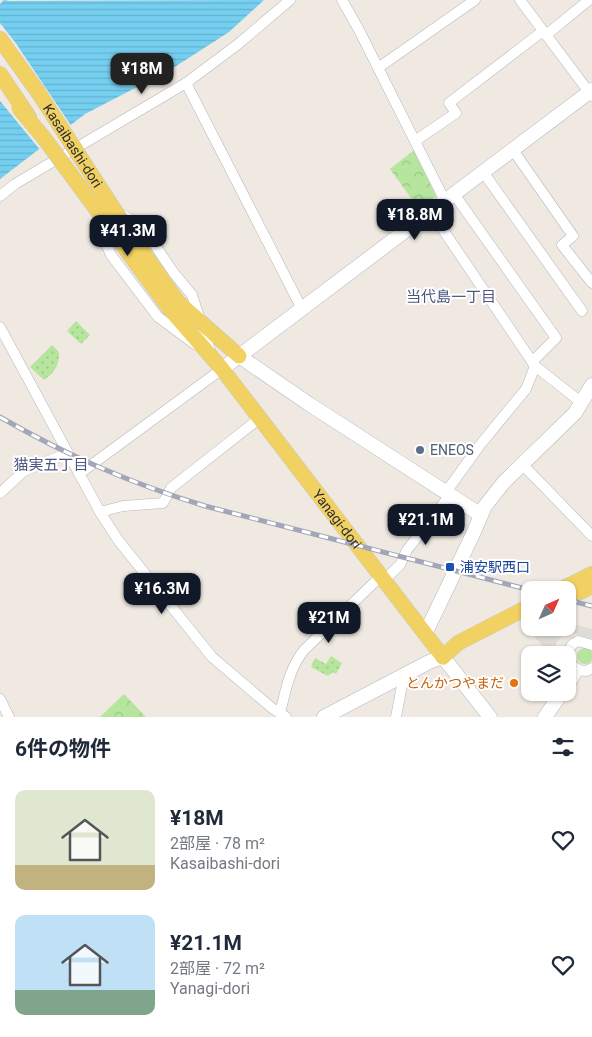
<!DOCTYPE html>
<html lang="ja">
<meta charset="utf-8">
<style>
body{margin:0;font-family:Roboto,"Noto Sans JP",sans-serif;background:#f2f2f3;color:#1f2937;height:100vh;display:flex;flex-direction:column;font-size:19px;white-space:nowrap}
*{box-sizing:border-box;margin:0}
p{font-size:16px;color:#747a83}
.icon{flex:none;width:28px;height:28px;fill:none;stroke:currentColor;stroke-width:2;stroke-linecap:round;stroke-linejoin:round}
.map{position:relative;height:717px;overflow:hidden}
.sheet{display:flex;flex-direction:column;background:#fff;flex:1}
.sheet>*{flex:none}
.needle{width:32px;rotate:45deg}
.fabs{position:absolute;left:521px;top:581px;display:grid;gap:10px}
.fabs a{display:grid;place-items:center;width:55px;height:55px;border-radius:10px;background:#fff;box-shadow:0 1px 4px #0004;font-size:25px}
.price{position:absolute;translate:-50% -42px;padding:0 11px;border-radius:10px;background:#111827;color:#fff;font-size:16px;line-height:32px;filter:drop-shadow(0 1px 2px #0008)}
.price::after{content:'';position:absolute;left:50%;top:30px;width:15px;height:11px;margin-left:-8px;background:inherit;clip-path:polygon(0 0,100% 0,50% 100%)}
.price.active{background:#222;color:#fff}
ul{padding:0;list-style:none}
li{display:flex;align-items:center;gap:15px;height:125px;padding:0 15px}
li span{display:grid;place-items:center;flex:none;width:140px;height:100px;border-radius:10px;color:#555}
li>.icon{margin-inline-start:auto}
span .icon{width:60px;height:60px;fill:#fffc;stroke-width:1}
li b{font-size:21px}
h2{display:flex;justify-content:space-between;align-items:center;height:60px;padding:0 15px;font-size:21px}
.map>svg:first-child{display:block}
.grass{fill:#b6e59e}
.park{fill:url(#park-crowns)}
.garden{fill:url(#garden-dots)}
.plaza{fill:#dfdcd8}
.water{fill:url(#water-rules)}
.pier{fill:#efe9e1}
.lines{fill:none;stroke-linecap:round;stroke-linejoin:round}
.primary-tunnel{stroke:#c8c4bd;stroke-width:15;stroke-dasharray:15 8;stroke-linecap:butt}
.street-casing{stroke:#b4b7c1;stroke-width:11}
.secondary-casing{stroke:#b4b7c1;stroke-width:15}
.primary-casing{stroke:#c9c9c9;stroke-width:16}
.street{stroke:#fff;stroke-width:10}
.secondary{stroke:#fff;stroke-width:14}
.primary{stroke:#f2d163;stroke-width:15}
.rail-casing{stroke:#a3a6b8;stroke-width:5}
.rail{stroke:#fff;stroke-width:3;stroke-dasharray:9;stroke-linecap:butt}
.primary-bridge-casing{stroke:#c9c9c9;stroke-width:16;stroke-linecap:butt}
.primary-bridge{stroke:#f2d163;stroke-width:15}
.service-dot{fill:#5c6f8a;stroke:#fff;stroke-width:2}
.transit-dot{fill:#1a4fb4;stroke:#fff;stroke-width:2}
.food-dot{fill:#e8710a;stroke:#fff;stroke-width:2}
.labels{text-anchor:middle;stroke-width:4;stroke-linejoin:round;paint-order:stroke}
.street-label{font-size:14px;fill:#2e2e2e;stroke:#fff}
.service-label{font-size:14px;fill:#4e5e75;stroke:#fff;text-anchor:start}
.transit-label{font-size:14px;fill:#164399;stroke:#fff;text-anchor:start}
.food-label{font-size:14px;fill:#c56008;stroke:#fff;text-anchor:end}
.neighbourhood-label{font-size:15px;fill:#4d5680;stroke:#fff}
</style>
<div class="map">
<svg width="592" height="717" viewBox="0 0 592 717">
<defs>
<pattern id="park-crowns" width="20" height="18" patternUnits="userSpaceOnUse" patternTransform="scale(1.25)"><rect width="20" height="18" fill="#b6e59e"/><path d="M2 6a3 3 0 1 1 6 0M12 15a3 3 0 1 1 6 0" fill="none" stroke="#9dc588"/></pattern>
<pattern id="garden-dots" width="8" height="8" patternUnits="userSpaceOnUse" patternTransform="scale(1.25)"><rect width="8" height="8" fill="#b6e59e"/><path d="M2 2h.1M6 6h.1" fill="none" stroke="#9dc588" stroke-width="1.8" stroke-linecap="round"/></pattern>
<pattern id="water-rules" width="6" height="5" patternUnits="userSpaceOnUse" patternTransform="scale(1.25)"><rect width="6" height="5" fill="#75cff0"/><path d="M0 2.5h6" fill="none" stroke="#66b2ce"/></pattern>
</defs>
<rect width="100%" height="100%" fill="#efe9e1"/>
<circle class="grass" cx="585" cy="656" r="8"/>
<g class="park">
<polygon points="414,150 436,196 419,209 390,169"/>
<polygon points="124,694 146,717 100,717"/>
</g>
<g class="garden">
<polygon points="76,321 90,335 81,344 67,331"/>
<path d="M52,345L59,352C59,366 55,372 44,380L30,367Z"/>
<polygon points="331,656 342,663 336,674 333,672 328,676 311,667 315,658 326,664"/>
</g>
<polygon class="plaza" points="568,623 592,629 592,639 568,632 563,634 556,643 556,655 549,655 529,629 523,629 530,625 530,628 539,628 544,633 551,628 568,628"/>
<polygon class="water" points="4,0 9,1 264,0 229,32 170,70 85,114 0,179 0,4"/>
<polygon class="pier" points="0,23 15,42 72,127 41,151 0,101"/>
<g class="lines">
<polyline class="primary-tunnel" points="568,599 580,592"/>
<defs>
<g id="street">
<polyline points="342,0 359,30 445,201"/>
<polyline points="520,0 592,96"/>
<polyline points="546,35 589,0"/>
<polyline points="378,68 475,0"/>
<polyline points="186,83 302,309"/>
<polyline points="415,141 456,113 449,103 543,31"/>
<polyline points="513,150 573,236 562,245 592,283"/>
<polyline points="483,172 582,311"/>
<polyline points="454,194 556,338 532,362"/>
<polyline points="0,196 15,184 186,83 237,45 290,0"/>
<polyline points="431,212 535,366 582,403"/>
<polyline points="119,213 134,221 147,233 173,272 192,295 210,350"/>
<polyline points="104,221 107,246 111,255 158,317 196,345"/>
<polyline points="0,327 68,453"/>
<polyline points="522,464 592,536"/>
<polyline points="79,474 222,369"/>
<polyline points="446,492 480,445 526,389 535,366"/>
<polyline points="0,493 24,471 68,453 100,512 118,540 212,657 272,708 286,717"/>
<polyline points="100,512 123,506 163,503 171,488 260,418"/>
<polyline points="384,580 400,565 407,550 450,495"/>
<path d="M592,645L578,641C564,647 568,661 576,670L587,671L592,668"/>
<polyline points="0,699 9,717"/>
<path d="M280,713C286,690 289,669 304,650L381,576"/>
<polyline points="396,717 404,675"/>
</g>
<g id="secondary">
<polyline points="239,356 309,404 481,515"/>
<polyline points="222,369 592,90"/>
<polyline points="425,634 473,534 485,506 504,482 575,413 592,385"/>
<polyline points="568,684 576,670"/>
<polyline points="324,717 429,662 443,657 490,717"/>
<polyline points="545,717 562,692"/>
</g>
<g id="primary">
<polyline points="0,39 38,92"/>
<polyline points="0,74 29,117"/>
<polyline points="178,302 239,356"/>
<path id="s1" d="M169,308L222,369L443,657"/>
<polyline points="564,588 592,574"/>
<polyline points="580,592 592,586"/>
<polyline points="443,657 458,643 530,606"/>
</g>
</defs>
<use href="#street" class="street-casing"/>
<use href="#secondary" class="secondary-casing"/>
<use href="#primary" class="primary-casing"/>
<use href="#street" class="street"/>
<use href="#secondary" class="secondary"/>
<use href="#primary" class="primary"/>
<defs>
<g id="rail">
<path d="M0,417C68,456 130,483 205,506L530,590"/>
<polyline points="568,600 592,606"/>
</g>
</defs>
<use href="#rail" class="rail-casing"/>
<use href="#rail" class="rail"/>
<defs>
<g id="primary-bridge">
<path id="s2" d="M38,92L128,231L178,302"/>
<polyline points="19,108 44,138 169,308"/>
</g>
</defs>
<use href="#primary-bridge" class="primary-bridge-casing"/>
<use href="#primary-bridge" class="primary-bridge"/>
</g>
<circle class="service-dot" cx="420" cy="450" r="5"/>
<rect class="transit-dot" x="445" y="562" width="10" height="10" rx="2.5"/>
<circle class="food-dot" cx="514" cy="683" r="5"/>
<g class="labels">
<g class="street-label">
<text dy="5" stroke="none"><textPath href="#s2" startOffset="64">Kasaibashi-dori</textPath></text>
<text dy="5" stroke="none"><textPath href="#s1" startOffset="270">Yanagi-dori</textPath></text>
</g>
<g class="service-label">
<text x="430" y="455">ENEOS</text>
</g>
<g class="transit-label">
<text x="460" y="572">浦安駅西口</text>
</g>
<g class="food-label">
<text x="504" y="688">とんかつやまだ</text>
</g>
<g class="neighbourhood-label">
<text x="451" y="302">当代島一丁目</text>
<text x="51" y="470">猫実五丁目</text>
</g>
</g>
</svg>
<div class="fabs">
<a><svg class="needle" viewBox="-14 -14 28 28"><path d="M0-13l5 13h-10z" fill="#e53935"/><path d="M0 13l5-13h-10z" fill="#747a83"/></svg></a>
<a><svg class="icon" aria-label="layers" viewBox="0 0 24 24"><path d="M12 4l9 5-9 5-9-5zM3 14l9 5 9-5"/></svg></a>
</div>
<b class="price active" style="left:142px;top:95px">¥18M</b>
<b class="price" style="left:415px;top:241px">¥18.8M</b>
<b class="price" style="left:128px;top:257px">¥41.3M</b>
<b class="price" style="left:426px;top:546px">¥21.1M</b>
<b class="price" style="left:162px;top:615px">¥16.3M</b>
<b class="price" style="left:329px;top:644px">¥21M</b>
</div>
<section class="sheet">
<h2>6件の物件<svg class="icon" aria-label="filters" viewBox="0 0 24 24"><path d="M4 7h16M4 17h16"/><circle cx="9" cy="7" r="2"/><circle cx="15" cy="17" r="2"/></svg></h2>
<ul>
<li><span style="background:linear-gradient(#dfe7d0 75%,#c2b280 0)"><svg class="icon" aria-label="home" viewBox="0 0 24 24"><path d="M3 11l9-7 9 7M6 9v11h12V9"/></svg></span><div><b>¥18M</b><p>2部屋 · 78 m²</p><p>Kasaibashi-dori</p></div><svg class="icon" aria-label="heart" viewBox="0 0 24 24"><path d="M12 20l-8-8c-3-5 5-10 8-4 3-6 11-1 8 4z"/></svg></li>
<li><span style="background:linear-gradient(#bfe0f5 75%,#7fa58c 0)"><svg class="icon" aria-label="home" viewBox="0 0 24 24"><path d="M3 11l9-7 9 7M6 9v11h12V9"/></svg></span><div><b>¥21.1M</b><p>2部屋 · 72 m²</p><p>Yanagi-dori</p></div><svg class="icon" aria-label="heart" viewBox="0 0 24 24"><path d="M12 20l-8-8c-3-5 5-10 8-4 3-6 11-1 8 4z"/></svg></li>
</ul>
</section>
